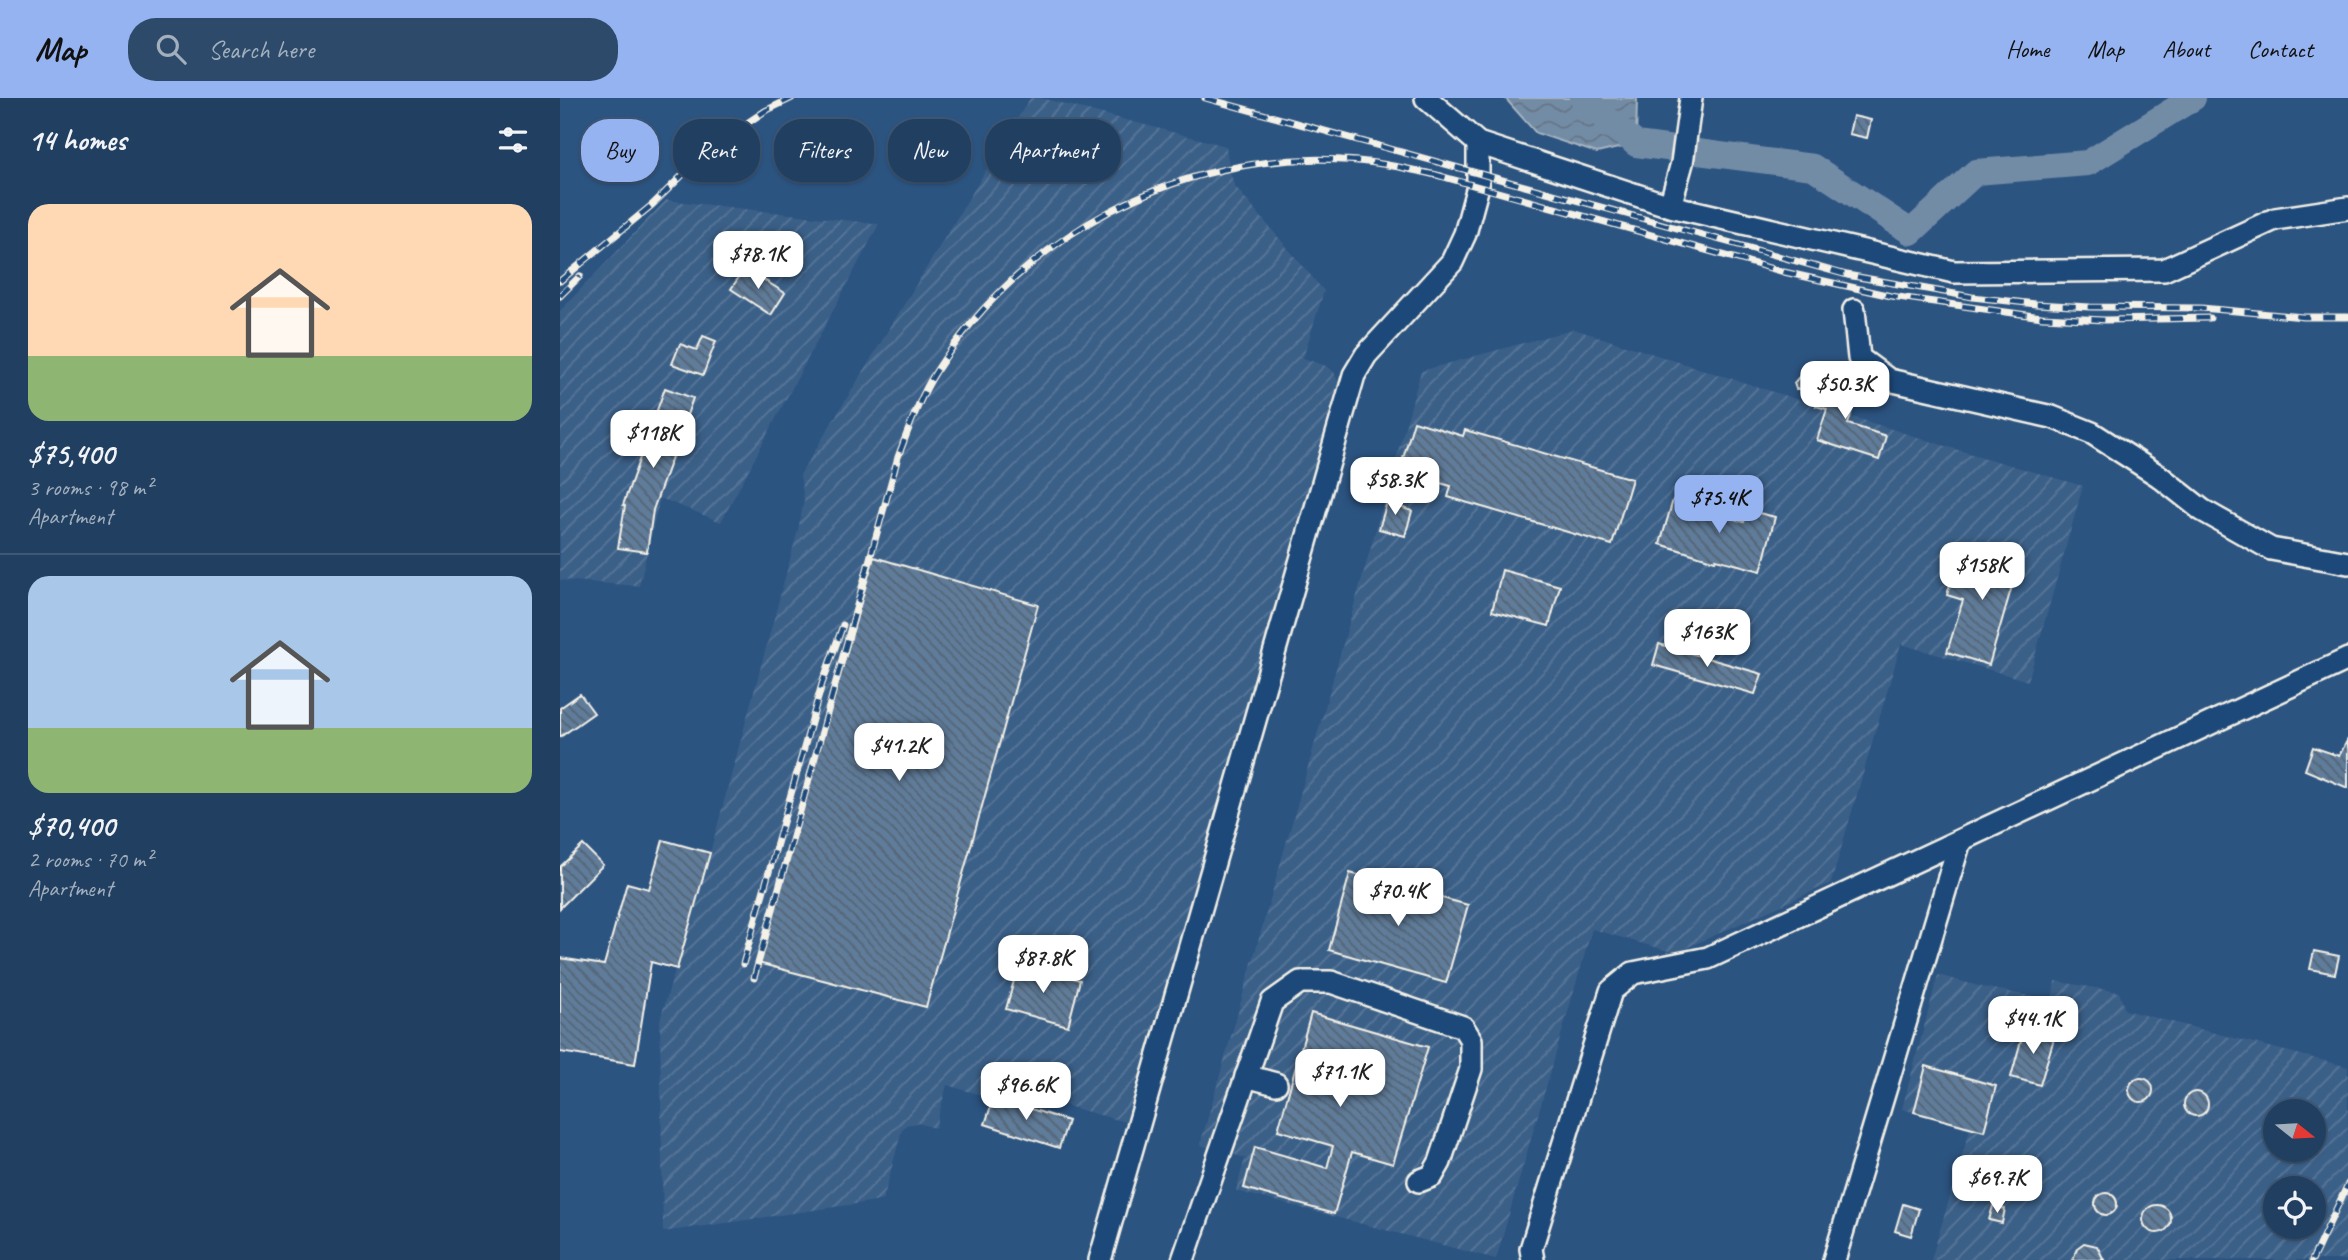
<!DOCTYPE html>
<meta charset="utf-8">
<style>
body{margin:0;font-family:Caveat,sans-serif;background:#2d4a6a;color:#f1f3f6;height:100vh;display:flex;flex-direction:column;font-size:26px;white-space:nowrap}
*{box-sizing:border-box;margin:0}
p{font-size:23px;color:#a2afbd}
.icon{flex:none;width:38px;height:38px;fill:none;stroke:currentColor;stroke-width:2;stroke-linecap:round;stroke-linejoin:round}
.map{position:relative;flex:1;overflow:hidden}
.details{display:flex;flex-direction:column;background:#213f61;width:560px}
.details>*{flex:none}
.top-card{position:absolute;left:21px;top:21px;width:665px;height:63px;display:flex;gap:14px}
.needle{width:46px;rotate:108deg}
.tools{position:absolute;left:1703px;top:1001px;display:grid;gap:14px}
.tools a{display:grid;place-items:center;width:63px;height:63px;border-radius:50%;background:#213f61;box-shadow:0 2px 5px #0004,0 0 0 2px #3e5876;font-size:35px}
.price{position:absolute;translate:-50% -60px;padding:0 16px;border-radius:14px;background:#fff;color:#222;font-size:23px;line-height:46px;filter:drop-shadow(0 2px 4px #0008)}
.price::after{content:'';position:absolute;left:50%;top:42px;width:21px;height:16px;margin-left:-10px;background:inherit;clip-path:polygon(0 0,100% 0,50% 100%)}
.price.selected{background:#95b2f1;color:#111}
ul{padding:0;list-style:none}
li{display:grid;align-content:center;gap:14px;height:371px;padding:0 28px}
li+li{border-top:2px solid #3e5876}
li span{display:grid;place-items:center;height:217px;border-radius:21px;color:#555}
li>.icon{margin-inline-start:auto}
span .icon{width:126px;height:126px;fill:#fffc;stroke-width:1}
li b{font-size:30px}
h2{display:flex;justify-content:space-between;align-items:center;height:84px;padding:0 28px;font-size:30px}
.chip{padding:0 24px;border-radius:28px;background:#213f61;box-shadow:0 2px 5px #0004,0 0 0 2px #3e5876;font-size:24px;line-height:63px}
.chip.selected{background:#95b2f1;color:#111}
header{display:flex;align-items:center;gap:42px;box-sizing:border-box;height:98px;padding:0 35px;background:#95b2f1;color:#111}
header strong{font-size:33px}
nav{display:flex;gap:38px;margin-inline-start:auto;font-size:24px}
.search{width:490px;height:63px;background:#2d4a6a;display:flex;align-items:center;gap:18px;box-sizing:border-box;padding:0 24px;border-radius:28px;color:#a2afbd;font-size:26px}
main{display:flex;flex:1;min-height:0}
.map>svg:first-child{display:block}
.industrial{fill:url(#industrial-furrows);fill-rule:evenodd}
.water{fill:url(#water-waves);stroke:#a7b4c0;stroke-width:2}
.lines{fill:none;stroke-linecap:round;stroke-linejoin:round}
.river{stroke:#738ca6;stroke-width:26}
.building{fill:url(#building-back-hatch);stroke:#f4f1e8;stroke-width:2}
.minor-casing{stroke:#f4f1e8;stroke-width:26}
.minor{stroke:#1f4a7a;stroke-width:21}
.rail-casing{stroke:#f4f1e8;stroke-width:7}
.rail{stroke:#1f4a7a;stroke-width:4.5;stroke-dasharray:13;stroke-linecap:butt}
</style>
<header>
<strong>Map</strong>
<div class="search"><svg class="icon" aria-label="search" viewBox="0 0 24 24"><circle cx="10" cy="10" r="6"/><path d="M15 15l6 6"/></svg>Search here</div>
<nav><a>Home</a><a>Map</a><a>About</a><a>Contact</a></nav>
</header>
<main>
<section class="details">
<h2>14 homes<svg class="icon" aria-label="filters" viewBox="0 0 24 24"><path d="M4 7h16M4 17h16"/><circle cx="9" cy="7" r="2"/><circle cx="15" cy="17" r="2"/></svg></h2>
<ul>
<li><span style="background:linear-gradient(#ffd9b3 70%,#8fb573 0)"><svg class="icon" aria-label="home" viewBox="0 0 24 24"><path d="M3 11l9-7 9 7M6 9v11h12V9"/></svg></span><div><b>$75,400</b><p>3 rooms · 98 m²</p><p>Apartment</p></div></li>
<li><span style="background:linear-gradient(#a9c7e8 70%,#8fb573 0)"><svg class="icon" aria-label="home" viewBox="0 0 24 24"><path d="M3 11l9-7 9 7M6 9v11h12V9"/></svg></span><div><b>$70,400</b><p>2 rooms · 70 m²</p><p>Apartment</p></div></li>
</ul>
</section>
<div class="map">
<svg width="1788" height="1162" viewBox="0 0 1788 1162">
<defs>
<pattern id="industrial-furrows" width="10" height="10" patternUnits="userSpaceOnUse" patternTransform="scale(1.75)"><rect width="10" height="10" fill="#3b6088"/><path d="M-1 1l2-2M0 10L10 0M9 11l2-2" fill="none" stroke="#587799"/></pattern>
<pattern id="water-waves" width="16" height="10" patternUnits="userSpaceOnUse" patternTransform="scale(1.75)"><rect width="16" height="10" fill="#738ca6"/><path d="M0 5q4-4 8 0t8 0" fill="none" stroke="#647484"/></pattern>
<pattern id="building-back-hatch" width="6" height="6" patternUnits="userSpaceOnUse" patternTransform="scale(1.75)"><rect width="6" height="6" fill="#5e7b9a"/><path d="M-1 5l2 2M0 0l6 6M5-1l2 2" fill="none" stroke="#556474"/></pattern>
</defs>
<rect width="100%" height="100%" fill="#2c5481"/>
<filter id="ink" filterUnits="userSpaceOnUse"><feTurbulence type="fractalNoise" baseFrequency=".0143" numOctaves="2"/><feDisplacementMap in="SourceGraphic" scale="14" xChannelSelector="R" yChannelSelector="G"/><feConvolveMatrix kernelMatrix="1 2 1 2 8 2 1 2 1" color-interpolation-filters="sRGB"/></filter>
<g filter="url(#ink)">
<g class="industrial">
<polygon points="470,0 481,0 666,48 669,69 674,87 764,193 743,260 766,268 774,274 778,284 576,1006 565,1024 428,986 424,998 387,987 375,1030 357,1025 346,1027 342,1032 323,1102 103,1134 100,922 150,755 238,432 244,403 240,377"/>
<polygon points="106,102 319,126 161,424 100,400 79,488 0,482 0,213"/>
<polygon points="1014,231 1398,352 1523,388 1468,583 1341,546 1271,785 1115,855 1032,831 936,1161 676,1093 685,1060 640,1047 861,273"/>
<path d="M1378,877L1422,889L1492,902L1495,883L1559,894L1565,912L1788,969V1162H1371L1410,1031L1342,1011ZM1715,1013H1754V1052H1715ZM1715,1090H1754V1129H1715Z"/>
</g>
<polygon class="water" points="945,0 1077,0 1076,46 1037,55 976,35"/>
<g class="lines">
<polyline class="river" points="1023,0 1076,46 1253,69 1351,134 1416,74 1528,65 1633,0"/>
</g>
<g class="building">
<polygon points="1293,18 1311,22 1307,40 1289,36"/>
<polygon points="185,170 225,195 211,217 171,191"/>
<polygon points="143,238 156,243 143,277 112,266 120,246 137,252"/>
<polygon points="1239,279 1245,281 1253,291 1236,291 1234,285"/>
<polygon points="1264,279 1299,289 1288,326 1326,338 1319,362 1257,342 1267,311 1256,308"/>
<polygon points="105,290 133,300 93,412 87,454 58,450 65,408 63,407"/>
<polygon points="854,323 903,338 905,332 1072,381 1052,447 888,399 891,388 839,374"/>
<polygon points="829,397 842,401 840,409 852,413 845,438 819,431"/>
<polygon points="1113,402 1184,424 1187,412 1215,419 1201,473 1156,461 1155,463 1100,446"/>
<polygon points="1420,445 1461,457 1429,567 1387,554 1403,502 1387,497 1396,466 1412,471"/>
<polygon points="314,459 478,507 366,909 198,865"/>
<polygon points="942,472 1000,488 989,528 932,513"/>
<polygon points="1099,546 1202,576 1195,596 1093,567"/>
<polygon points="20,596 34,615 0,639 0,610"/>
<polygon points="1788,641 1788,690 1745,672 1753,649 1779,658"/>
<polygon points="103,742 150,755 117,871 91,864 75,966 0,954 0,860 44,867 67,785 89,791"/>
<polygon points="23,747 43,767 0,810 0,769"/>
<polygon points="790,775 908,807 886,885 769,852"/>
<polygon points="1754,853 1779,858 1775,876 1750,871"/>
<polygon points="459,865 520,882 508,928 446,911"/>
<polygon points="751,915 868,949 833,1066 792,1054 774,1116 684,1090 695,1049 767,1070 773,1048 718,1032"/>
<polygon points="1465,928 1495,937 1480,987 1451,979"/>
<polygon points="1366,968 1436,988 1424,1033 1354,1014"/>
<circle cx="1581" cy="992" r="12"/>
<circle cx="1636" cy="1006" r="12"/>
<polygon points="434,999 508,1023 499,1050 425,1026"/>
<circle cx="1546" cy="1106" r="11"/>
<polygon points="1343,1106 1359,1111 1351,1138 1335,1133"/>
<circle cx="1597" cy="1121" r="14"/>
<polygon points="1433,1108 1445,1111 1442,1125 1429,1122"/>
<polygon points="1524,1145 1537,1148 1544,1162 1513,1162 1517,1150"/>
</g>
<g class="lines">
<defs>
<g id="minor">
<polyline points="866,0 918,45 1110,108 1394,174 1604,172 1715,121 1788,110"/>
<polyline points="1110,108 1122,65 1131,0"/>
<polyline points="1294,212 1299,260 1329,282 1492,319 1532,335 1599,378 1642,412 1711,451 1788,465"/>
<polyline points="686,978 716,986"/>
<polyline points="540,1162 794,277 806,257 892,164 905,136 918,88 918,45"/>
<polyline points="623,1162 712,904 740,884 771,884 903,929 911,942 911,971 880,1064 872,1078 859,1083"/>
<polyline points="973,1162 971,1151 1051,893 1073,875 1148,860 1788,561"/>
<polyline points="1274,1162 1400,743"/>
</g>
</defs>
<use href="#minor" class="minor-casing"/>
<use href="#minor" class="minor"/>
<defs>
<g id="rail">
<polyline points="645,0 1287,177 1412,199 1476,206 1530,209 1641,210 1744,219 1788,219"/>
<polyline points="873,76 1224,174 1331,198 1482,219 1545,222 1650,220"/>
<polyline points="0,183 92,107 139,61 168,38 205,13 232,0"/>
<polyline points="0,198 20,178"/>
<polyline points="183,866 262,586 283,527"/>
<path d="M194,880L338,359C349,330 360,298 377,272C465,135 620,53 782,62C816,63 848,71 881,78"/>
<polyline points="1752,1162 1788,1086"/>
</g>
</defs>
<use href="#rail" class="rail-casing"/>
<use href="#rail" class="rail"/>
</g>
</g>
</svg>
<div class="tools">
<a><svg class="needle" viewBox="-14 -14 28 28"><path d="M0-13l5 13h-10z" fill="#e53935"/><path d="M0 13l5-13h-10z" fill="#a2afbd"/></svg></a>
<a><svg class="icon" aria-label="locate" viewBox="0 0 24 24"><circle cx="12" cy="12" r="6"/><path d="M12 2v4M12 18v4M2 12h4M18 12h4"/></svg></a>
</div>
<b class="price" style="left:198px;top:193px">$78.1K</b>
<b class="price" style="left:1285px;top:323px">$50.3K</b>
<b class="price" style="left:93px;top:372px">$118K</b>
<b class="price" style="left:835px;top:419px">$58.3K</b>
<b class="price selected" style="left:1159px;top:437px">$75.4K</b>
<b class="price" style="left:1422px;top:504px">$158K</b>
<b class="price" style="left:1147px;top:571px">$163K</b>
<b class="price" style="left:339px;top:685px">$41.2K</b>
<b class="price" style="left:838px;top:830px">$70.4K</b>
<b class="price" style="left:483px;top:897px">$87.8K</b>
<b class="price" style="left:1473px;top:958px">$44.1K</b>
<b class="price" style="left:780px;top:1011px">$71.1K</b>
<b class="price" style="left:466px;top:1024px">$96.6K</b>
<b class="price" style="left:1437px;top:1117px">$69.7K</b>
<div class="top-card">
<a class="chip selected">Buy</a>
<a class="chip">Rent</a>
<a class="chip">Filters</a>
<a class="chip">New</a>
<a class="chip">Apartment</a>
</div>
</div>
</main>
